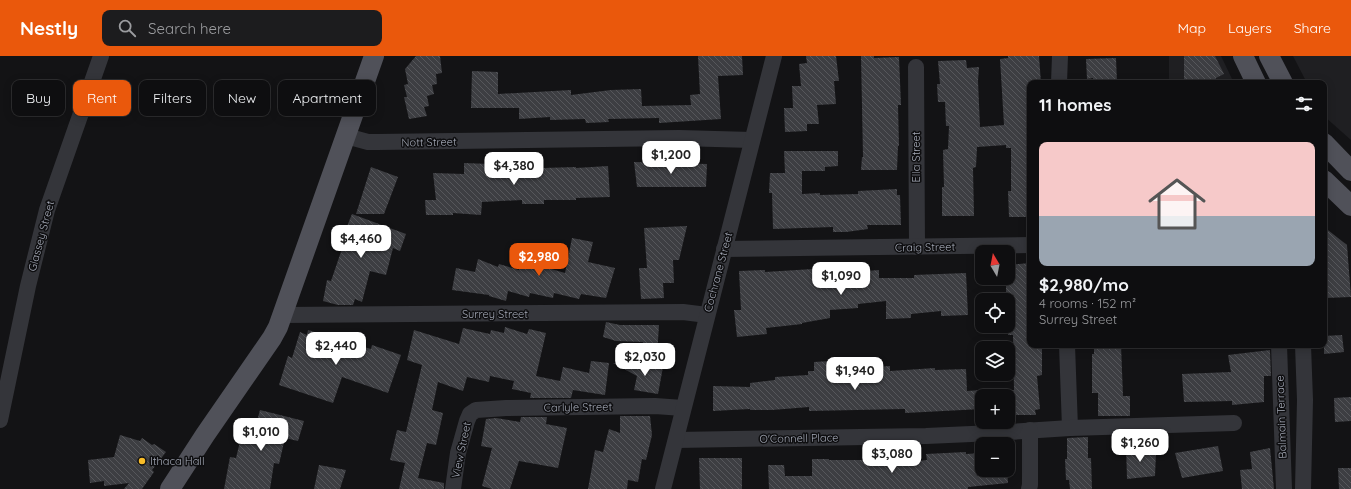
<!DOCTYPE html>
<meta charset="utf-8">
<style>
body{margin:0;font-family:Quicksand,sans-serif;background:#1c1c1e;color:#f1f3f6;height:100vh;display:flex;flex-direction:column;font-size:15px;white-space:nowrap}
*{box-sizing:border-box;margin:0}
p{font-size:13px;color:#9b9c9f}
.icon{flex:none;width:22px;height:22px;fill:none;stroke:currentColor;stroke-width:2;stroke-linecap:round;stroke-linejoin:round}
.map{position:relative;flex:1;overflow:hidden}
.drawer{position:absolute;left:1027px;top:24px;width:300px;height:268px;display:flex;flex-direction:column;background:#0e0e10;border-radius:8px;box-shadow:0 2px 10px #0003,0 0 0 1px #2e2e30}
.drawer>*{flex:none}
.banner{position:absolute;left:12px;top:24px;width:380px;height:36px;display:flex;gap:8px}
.needle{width:26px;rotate:350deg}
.controls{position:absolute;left:975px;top:189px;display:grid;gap:8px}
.controls a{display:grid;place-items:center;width:40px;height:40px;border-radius:8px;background:#0e0e10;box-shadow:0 2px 10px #0003,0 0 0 1px #2e2e30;font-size:20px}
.price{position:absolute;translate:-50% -34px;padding:0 9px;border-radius:8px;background:#fff;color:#222;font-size:13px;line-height:26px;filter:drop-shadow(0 1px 2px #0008)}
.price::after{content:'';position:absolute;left:50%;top:24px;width:12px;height:9px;margin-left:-6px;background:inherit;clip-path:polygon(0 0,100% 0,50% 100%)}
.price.on{background:#ea580c;color:#fff}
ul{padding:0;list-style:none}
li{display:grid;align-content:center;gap:8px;height:212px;padding:0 12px}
li span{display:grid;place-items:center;height:124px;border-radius:8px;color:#555}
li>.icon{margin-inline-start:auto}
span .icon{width:72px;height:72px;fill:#fffc;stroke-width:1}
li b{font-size:17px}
h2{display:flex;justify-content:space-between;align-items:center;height:48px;padding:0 12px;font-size:17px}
.chip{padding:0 14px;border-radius:8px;background:#0e0e10;box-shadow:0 2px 10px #0003,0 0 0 1px #2e2e30;font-size:14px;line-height:36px}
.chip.on{background:#ea580c;color:#fff}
header{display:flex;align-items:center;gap:24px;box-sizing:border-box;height:56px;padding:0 20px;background:#ea580c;color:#fff}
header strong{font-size:19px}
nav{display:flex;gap:22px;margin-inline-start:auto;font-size:14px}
.search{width:280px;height:36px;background:#1c1c1e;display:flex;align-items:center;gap:10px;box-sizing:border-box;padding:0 14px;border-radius:8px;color:#9b9c9f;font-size:15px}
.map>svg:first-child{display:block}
.built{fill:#1f1f22}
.building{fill:url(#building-back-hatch)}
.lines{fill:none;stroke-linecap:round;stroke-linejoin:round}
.minor{stroke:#34353a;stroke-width:16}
.major{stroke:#505159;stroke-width:20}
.poi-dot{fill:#f8bc28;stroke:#0e0e10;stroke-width:1.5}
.labels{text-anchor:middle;stroke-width:3;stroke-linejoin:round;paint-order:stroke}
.street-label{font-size:11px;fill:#a4a9b6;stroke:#0e0e10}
.poi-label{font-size:11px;fill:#a4a9b6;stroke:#0e0e10;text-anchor:start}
</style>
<header>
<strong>Nestly</strong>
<div class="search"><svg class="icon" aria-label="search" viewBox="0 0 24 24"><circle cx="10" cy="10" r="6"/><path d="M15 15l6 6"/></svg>Search here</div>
<nav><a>Map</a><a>Layers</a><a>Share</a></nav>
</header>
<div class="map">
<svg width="1351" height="433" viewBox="0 0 1351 433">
<defs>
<pattern id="building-back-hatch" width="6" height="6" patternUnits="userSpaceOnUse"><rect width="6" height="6" fill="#3d3e42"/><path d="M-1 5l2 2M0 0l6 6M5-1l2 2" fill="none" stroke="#56575b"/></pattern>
</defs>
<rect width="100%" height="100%" fill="#131315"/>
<g class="built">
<polygon points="1169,0 1221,0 1234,27 1169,27"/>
<polygon points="1293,0 1351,0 1351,84 1324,60 1324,27 1307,27"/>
</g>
<g class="building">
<polygon points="416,0 440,0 442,17 436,18 437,28 432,29 434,38 427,40 429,50 424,51 427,60 409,63 404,41 407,41 404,29 408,28 405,13"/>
<polygon points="698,0 742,0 743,19 718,20 721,63 659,67 659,62 608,63 609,66 586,67 585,63 550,64 550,61 519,63 519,52 471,52 472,15 498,16 498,38 571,34 571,39 611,34 641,33 642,50 691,49 690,39 700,38"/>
<polygon points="806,0 836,0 839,25 834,25 836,48 817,49 819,68 807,68 807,75 785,76 784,52 793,52 792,30 801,30 799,8 807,7"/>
<polygon points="861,0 874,0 874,2 899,1 901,49 898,49 899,90 898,90 897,114 861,114 862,101 863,101"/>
<polygon points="1008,0 1039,0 1041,27 1030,27 1030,161 1009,161 1008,135 1011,135 1011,92 1006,92 1006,89 977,91 976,111 973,112 974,160 942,160 942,131 944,131 943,94 948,93 949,70 946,70 945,46 938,46 937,28 940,28 938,5 966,4 967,12 979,11 978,25 980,71 1004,69 1000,3 1008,2"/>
<polygon points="1184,0 1215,0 1224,18 1216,22 1216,27 1184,27"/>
<polygon points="1116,2 1117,27 1093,27 1093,22 1087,23 1086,3"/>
<polygon points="784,95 838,95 838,110 825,111 825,115 802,115 802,138 820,137 820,139 858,138 858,135 897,133 897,139 900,139 901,169 867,169 868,173 846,176 833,176 833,171 773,173 772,137 769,137 770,117 785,117"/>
<polygon points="514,106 514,108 543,108 543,112 576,111 576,112 608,110 610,141 576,142 576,144 544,144 544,148 522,148 522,144 482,146 481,159 453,157 453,159 426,159 425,144 436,144 433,117 464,118 464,107 490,108"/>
<polygon points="634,106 707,108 706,131 637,131"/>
<polygon points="371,111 398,121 384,158 356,158"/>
<polygon points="352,158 406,178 400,195 393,192 386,219 370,215 362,246 355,243 353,249 338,249 323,245 327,224 331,225 346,181 343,180"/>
<polygon points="687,170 679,204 673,204 674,227 663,227 664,242 641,243 639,212 647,212 644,172"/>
<polygon points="1324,171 1347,189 1351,241 1325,242"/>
<polygon points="572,182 593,186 588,206 615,212 606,242 581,238 579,243 554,237 553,242 530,237 529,241 508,235 506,245 489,240 489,239 452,234 456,212 475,216 478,203 498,211 499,208 519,214 523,199 540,203 538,209 565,217"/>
<polygon points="1030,207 1030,289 1042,289 1042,319 1037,320 1040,353 1035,354 1036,359 1008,359 1008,334 1014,334 1013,279 1008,279 1008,244 1006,244 1006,222 1008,222 1008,209"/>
<polygon points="829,212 829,218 879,214 879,222 914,222 914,219 966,217 968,259 941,260 941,255 911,258 911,262 886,263 886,245 858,248 858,252 830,254 830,262 802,267 802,268 766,272 767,278 737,281 734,254 741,254 739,215 765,214 765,216"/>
<polygon points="606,266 620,269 659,269 657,300 641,294 643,286 616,285 603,281"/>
<polygon points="505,271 527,278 529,273 546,277 536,320 560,325 563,311 589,317 591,305 609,307 605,339 573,334 571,342 530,342 531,337 512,333 514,325 490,320 489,326 467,321 463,335 438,326 432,354 443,357 436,389 427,387 418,422 444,427 444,433 399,433 405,407 390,404 397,374 406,376 422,309 407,304 414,274 459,288 463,272 490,278 491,274 504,277"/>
<polygon points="308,274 371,293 372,289 401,299 388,337 342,321 333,347 279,329 288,300 292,302 300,276 307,279"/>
<polygon points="1342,279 1344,296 1324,298 1324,280"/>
<polygon points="1094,289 1121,289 1123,340 1130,340 1130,360 1098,360 1098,337 1092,337 1092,298 1094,298"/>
<polygon points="1270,294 1271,320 1264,320 1264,346 1232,349 1232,345 1184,346 1182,318 1231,316 1228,299"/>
<polygon points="830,305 830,307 859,306 860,312 890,310 890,315 935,312 935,314 966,313 967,335 982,334 982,353 905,357 905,353 809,355 809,351 772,354 750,354 750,353 713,355 713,330 750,331 750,327 775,324 775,321 808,319 808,315 814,315 814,306"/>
<polygon points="613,307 663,311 658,338 634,334 637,320"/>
<polygon points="1351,341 1351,365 1335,366 1334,342"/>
<polygon points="260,354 304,365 298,385 285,382 279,408 274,407 270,433 224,433 230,401 236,402 243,373 254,376"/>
<polygon points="620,360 650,360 652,379 646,404 642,403 638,426 628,424 627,433 588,433 595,394 603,396 609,373 620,377"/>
<polygon points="521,361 547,361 546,368 567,372 558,412 519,405 510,433 492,433 482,430 492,392 481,390 486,363 496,362 520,366"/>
<polygon points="120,379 140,385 142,382 152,389 154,388 166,396 152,414 154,416 142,433 124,433 129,427 104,430 104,425 90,427 88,404 114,401"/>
<polygon points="1088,381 1088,402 1091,402 1092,433 1070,433 1069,424 1066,424 1065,403 1067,403 1067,382"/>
<polygon points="1141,388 1141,398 1156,396 1155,420 1127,423 1126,389"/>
<polygon points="1218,390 1223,415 1182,422 1175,397"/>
<polygon points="1270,392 1274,433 1242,433 1240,414 1252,413 1250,396"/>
<polygon points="966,396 966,398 982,397 982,414 1007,414 1008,427 968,431 968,433 769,433 768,409 784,409 785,420 812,420 812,403 829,403 829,404 863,404 888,401 889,408 927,404 926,398"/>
<polygon points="699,402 742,402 742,433 700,433"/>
<polygon points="319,409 346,414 340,433 314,433"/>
<polygon points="1338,412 1351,412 1351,433 1339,433"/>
</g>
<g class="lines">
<g class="minor">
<polyline points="916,11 917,191"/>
<polyline points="1059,27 1060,0"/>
<polyline points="346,80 368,86 377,86 679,82 752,84"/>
<polyline points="724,193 1030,189"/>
<polyline points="283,259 683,256 707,259"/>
<polyline points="1067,289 1070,372"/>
<polyline points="1279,289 1284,433"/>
<polyline points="1303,289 1305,344 1303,433"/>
<polyline points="0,364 28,230 47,154 101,0"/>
<polyline points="676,384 926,380 994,377 1070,372 1234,367"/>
<polyline points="453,433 458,397 467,365 470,358 476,354 506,352 655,350 683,352"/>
<polyline points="663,433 774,0"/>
<polyline points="1029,433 1030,429 1030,374"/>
</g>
<g class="major">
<polyline points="1243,0 1256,27"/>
<polyline points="1269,0 1283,27"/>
<polyline points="1324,87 1351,115"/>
<polyline points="1324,124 1351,150"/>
<polyline points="170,433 205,379 272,282 278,271 374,0"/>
</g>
</g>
<circle class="poi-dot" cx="142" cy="405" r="4"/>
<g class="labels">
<g class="street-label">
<text transform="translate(429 86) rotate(-1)" y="4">Nott Street</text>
<text transform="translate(916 101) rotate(-90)" y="4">Ella Street</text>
<text transform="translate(41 180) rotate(-75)" y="4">Glassey Street</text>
<text transform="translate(925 191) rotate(-1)" y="4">Craig Street</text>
<text transform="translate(718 216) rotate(-75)" y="4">Cochrane Street</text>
<text x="495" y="262">Surrey Street</text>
<text transform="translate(578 351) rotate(-1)" y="4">Carlyle Street</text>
<text transform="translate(1281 361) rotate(-92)" y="4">Balmain Terrace</text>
<text transform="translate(799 382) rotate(-1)" y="4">O'Connell Place</text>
<text transform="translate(461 394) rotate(-78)" y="4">View Street</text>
</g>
<g class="poi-label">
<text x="150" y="409">Ithaca Hall</text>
</g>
</g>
</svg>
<div class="controls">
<a><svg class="needle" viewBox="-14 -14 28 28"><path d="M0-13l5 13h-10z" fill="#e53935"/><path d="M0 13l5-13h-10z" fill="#9b9c9f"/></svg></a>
<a><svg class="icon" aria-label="locate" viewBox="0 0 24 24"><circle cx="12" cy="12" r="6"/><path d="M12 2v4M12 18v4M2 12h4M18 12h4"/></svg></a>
<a><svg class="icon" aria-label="layers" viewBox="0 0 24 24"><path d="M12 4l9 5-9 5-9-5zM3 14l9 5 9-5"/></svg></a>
<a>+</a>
<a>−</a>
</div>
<b class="price" style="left:671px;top:119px">$1,200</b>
<b class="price" style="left:514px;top:130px">$4,380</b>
<b class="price" style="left:361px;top:203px">$4,460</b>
<b class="price on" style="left:539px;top:221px">$2,980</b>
<b class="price" style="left:841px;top:240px">$1,090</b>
<b class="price" style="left:336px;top:310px">$2,440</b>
<b class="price" style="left:645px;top:321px">$2,030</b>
<b class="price" style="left:855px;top:335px">$1,940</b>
<b class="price" style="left:261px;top:396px">$1,010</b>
<b class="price" style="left:1140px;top:407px">$1,260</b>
<b class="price" style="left:892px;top:418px">$3,080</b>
<div class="banner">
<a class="chip">Buy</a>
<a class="chip on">Rent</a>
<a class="chip">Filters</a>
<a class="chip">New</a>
<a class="chip">Apartment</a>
</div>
<section class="drawer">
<h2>11 homes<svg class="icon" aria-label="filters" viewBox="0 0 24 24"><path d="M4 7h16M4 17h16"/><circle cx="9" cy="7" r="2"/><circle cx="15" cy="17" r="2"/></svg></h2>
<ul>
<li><span style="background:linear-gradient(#f6c9c9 60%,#9aa5b1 0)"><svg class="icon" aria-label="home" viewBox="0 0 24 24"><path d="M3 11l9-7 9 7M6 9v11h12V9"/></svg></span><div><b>$2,980/mo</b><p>4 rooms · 152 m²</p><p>Surrey Street</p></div></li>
</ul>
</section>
</div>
